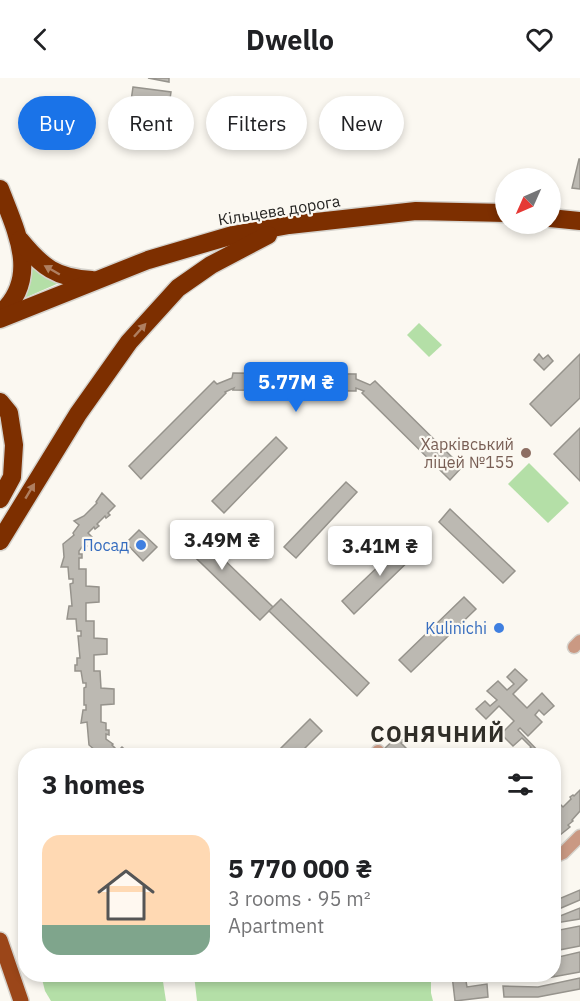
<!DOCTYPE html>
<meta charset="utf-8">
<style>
body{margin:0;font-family:"IBM Plex Sans",sans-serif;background:#f6f6f6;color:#202124;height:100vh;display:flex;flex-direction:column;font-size:22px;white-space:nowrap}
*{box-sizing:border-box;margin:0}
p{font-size:20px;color:#757577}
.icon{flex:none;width:33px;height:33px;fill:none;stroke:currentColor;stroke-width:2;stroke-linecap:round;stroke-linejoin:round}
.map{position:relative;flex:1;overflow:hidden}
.details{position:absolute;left:18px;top:670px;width:543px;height:234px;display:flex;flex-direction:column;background:#fff;border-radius:24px;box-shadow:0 3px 9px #0003}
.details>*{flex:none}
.guide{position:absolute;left:18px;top:18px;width:544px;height:54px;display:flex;gap:12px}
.needle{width:39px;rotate:225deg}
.tools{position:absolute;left:495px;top:90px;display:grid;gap:12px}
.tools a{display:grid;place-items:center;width:66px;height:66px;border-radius:50%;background:#fff;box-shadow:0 3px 9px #0003;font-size:30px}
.price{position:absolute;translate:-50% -51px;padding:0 14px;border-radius:6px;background:#fff;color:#222;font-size:20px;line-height:39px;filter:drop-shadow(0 2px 3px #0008)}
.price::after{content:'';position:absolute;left:50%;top:36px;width:18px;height:14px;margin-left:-9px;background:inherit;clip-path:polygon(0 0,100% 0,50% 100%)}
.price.current{background:#1a73e8;color:#fff}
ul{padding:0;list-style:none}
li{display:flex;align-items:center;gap:18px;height:150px;padding:0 24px}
li span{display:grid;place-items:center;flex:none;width:168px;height:120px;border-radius:18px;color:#555}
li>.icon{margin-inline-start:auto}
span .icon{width:72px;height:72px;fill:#fffc;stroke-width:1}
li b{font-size:26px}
h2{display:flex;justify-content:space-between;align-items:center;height:72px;padding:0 24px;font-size:26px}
.chip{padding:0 21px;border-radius:27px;background:#fff;box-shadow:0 3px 9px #0003;font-size:21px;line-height:54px}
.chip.current{background:#1a73e8;color:#fff}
header{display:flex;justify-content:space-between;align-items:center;height:78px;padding:0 24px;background:#fff;font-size:27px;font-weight:700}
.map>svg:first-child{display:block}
.green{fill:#b4dfa7}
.building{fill:#bcb9b2;stroke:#96938c;stroke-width:1.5}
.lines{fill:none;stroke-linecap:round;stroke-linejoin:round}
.minor-casing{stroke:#d5d2cc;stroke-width:15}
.major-casing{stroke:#d5d2cc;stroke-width:18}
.highway-casing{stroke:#d5d2cc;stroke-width:21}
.minor{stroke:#ca9983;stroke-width:12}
.major{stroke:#9b4619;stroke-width:15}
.highway{stroke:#7d2f00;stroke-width:18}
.oneway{fill:#af7f60}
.education-dot{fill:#8d6e63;stroke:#fbf8f1;stroke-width:2}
.shop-dot{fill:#3f7fe0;stroke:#fbf8f1;stroke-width:2}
.labels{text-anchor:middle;stroke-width:4.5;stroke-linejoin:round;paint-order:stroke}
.street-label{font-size:16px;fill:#262523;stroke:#fbf8f1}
.education-label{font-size:16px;fill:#785e54;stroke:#fbf8f1;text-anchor:end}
.shop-label{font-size:16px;fill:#366cbe;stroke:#fbf8f1;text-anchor:end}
.district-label{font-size:22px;font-weight:bold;letter-spacing:1.5px;fill:#302e28;stroke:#fbf8f1}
</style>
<header><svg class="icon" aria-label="back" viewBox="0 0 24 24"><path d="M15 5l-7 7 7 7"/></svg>Dwello<svg class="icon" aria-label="heart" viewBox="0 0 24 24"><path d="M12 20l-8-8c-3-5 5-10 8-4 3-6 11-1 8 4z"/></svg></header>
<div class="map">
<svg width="580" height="923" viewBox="0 0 580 923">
<rect width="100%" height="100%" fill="#fbf8f1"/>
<g class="green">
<polygon points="31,185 59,205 27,219 22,218"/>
<polygon points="419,245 442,267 429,279 407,257"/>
<polygon points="529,385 569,425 548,445 508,406"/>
<polygon points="41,897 162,897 166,923 51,923 45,913"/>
<polygon points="194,897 431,897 431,915 433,923 197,923"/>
</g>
<g class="building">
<polygon points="148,0 169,0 169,4"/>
<polygon points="133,9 171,14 169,28 131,23"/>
<polygon points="130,31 168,36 165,52 128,46"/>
<polygon points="579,81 580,81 580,111 572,110"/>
<polygon points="539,276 543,281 548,277 553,283 544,292 534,282"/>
<polygon points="580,276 580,320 551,348 530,326"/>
<polygon points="233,295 356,296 356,301 370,307 375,303 462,389 450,402 362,315 364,313 356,310 356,313 233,312 234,310 225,314 226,315 141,401 129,388 214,303 217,306 232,300"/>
<polygon points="580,350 580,403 554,376"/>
<polygon points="276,359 287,370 224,435 212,423"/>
<polygon points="346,404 357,414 296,480 284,469"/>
<polygon points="102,415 115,428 108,435 110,437 106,440 105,438 97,446 99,448 95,451 94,449 88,455 92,459 85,466 87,468 84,471 82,469 79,473 79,476 82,476 82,480 79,480 79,491 86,491 86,508 99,509 99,524 86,525 86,543 94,543 94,560 107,561 107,576 94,577 94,593 100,593 101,610 114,611 114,626 101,627 101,644 106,645 106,652 109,652 109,657 106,656 106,661 113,666 112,667 118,673 113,678 99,678 95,675 96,673 89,667 87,644 81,645 83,632 86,632 86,627 84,627 84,610 86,609 86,605 83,605 81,593 75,593 75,587 77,587 77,580 80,580 78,558 81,558 81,553 77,553 76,541 67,541 69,528 72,528 70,506 73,505 73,501 69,501 68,489 61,489 64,479 63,466 74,457 73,455 79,447 74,443 84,438 97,425 96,424"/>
<polygon points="450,431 515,493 503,505 439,444"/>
<polygon points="185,444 273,529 260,542 172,457"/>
<polygon points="139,452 157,469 143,483 126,465"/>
<polygon points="407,461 418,474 354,536 342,523"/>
<polygon points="464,519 476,531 411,594 399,582"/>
<polygon points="281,521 369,605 357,618 269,533"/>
<polygon points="515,591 527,602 513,616 527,630 542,615 554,628 544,637 539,632 535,637 542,644 528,658 520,650 518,652 543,678 524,678 531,669 522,660 513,668 501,656 514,643 499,628 486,641 476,631 485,623 490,628 497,622 487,613 498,603 507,612 514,606 507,599"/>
<polygon points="310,641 322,653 297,678 273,678"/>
<polygon points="398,658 404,663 401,665 409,673 405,678 383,678 383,676 388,675 384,671"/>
<polygon points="122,669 132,678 113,678"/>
<polygon points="580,712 580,733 572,742 573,743 568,747 570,749 555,761 554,739 560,732 558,730 561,727 563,729 571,721 570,719 573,717 574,718"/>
<polygon points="580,812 580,822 554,833 554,823"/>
<polygon points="580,830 580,841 556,845 555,840"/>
<polygon points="580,848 580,868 554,873 554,853"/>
<polygon points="580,874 580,894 536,902 506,901 506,897 554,897 554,880"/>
<polygon points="452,897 465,897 467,909 487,906 488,919 455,923"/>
<polygon points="580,900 580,911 538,919 504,919 503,908 538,909"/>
</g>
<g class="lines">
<defs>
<g id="minor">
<polyline points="574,569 580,563"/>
<polyline points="375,678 378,673"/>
<polyline points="554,779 563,775 580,758"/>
</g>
<polyline id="major" points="0,862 21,923"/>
<g id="highway">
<path d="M0,111C16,153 41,200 0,236"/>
<polyline points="550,140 580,143"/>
<path d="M20,162C42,189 56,200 92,202"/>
<polyline points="0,241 148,182 233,157 289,147 416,133 506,135"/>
<polyline points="0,324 9,335 14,367 12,399 0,421"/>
<polyline points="0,463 78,336 129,264 178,210 211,187 268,157"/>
</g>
</defs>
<use href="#minor" class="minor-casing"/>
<use href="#major" class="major-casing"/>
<use href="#highway" class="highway-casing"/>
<use href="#minor" class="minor"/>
<use href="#major" class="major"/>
<use href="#highway" class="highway"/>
</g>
<defs><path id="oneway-solid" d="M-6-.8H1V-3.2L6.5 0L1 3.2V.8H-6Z" transform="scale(1.5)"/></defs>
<g class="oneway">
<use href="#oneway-solid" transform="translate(52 192) rotate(-150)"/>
<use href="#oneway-solid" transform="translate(140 252) rotate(-48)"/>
<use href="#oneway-solid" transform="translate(30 413) rotate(-59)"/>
</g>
<circle class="education-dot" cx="526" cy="375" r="6"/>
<g class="shop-dot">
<circle cx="141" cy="467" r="6"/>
<circle cx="499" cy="550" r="6"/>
</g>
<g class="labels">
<g class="street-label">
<text transform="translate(279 132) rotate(-9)" y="6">Кільцева дорога</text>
</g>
<g class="education-label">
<text x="514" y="372">Харківський<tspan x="514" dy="18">ліцей №155</tspan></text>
</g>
<g class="shop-label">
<text x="129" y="473">Посад</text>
<text x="487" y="556">Kulinichi</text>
</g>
<g class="district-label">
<text x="438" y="664">СОНЯЧНИЙ</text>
</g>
</g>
</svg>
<div class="tools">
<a><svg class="needle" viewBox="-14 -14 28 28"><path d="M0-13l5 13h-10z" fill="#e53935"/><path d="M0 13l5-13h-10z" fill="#757577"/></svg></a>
</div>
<b class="price current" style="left:296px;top:335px">5.77M ₴</b>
<b class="price" style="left:222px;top:493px">3.49M ₴</b>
<b class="price" style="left:380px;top:499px">3.41M ₴</b>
<div class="guide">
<a class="chip current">Buy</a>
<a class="chip">Rent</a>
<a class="chip">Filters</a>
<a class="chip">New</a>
</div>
<section class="details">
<h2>3 homes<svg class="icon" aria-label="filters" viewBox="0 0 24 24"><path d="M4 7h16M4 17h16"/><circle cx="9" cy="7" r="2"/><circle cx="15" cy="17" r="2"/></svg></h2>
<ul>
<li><span style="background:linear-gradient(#ffd9b3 75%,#7fa58c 0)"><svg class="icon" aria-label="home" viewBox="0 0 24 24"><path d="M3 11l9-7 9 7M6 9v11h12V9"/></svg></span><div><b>5 770 000 ₴</b><p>3 rooms · 95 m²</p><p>Apartment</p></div></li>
</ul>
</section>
</div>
